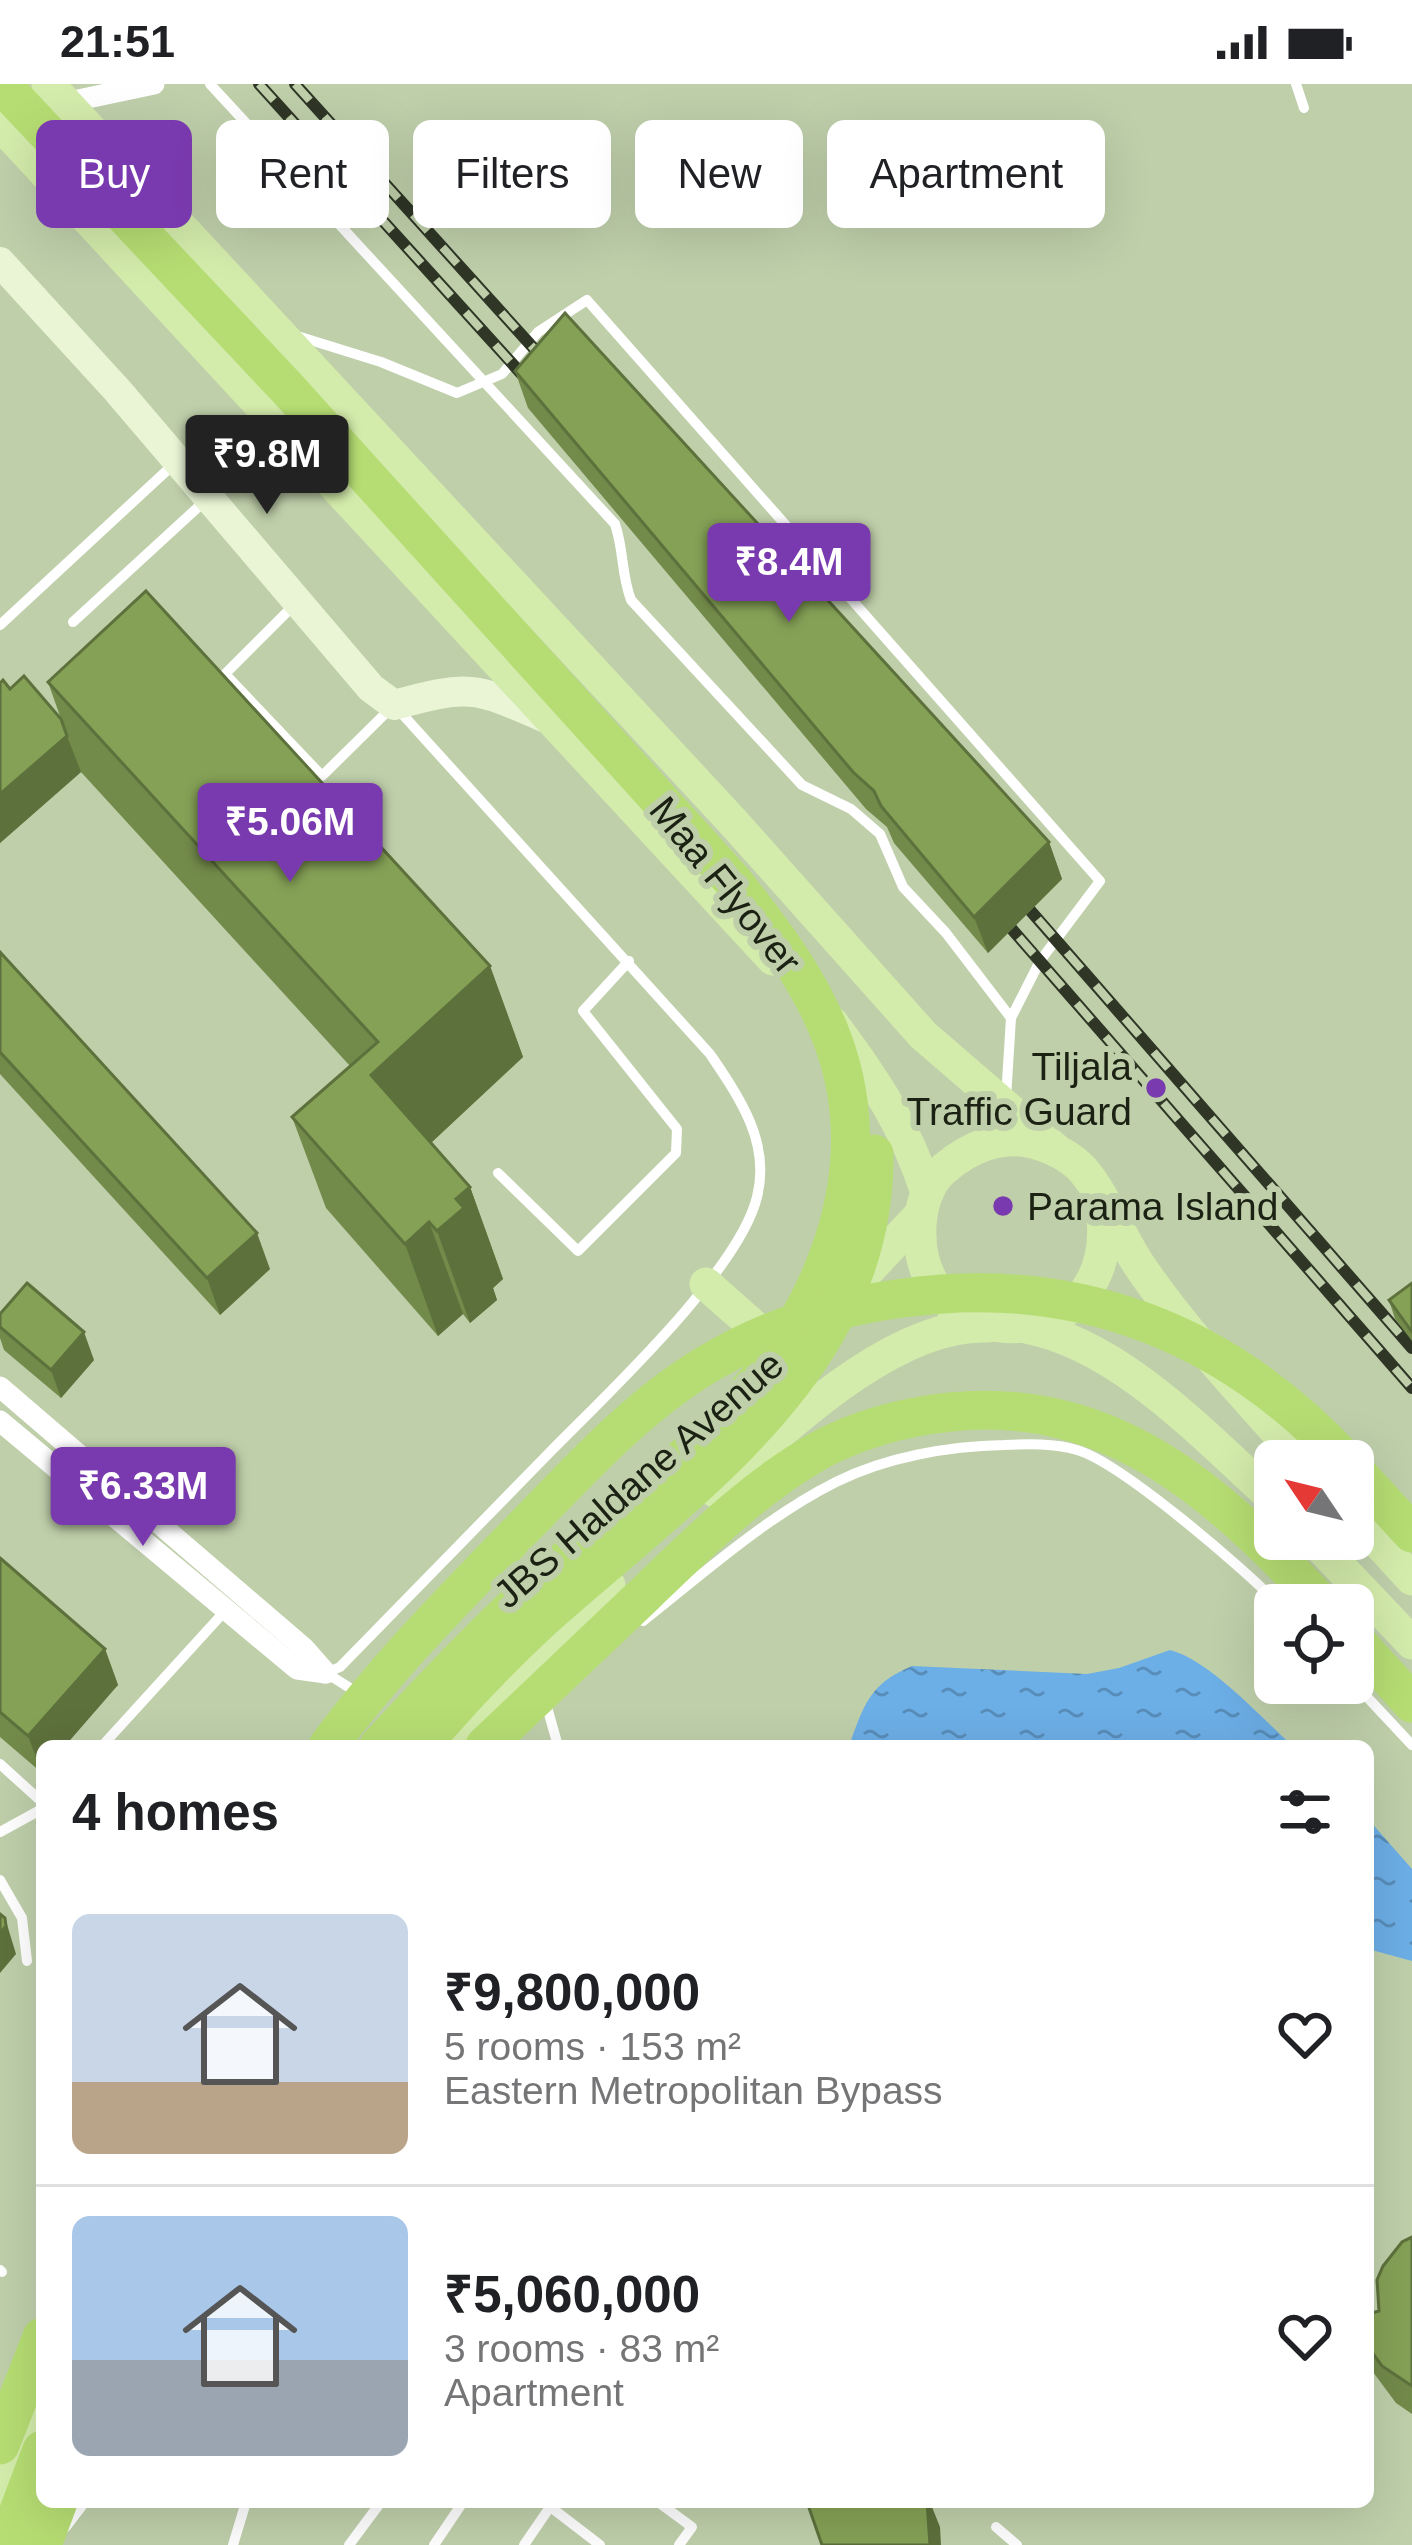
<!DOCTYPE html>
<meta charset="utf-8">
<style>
body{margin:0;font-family:Helvetica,sans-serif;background:#f2f2f2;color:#202124;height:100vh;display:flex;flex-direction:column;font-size:45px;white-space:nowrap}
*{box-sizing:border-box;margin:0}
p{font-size:39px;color:#757577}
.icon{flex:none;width:66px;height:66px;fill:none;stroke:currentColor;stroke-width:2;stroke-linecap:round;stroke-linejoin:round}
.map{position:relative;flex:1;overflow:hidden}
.drawer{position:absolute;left:36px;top:1656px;width:1338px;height:768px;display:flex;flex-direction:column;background:#fff;border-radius:18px;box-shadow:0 12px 48px #0002}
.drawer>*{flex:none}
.hud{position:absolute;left:36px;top:36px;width:1341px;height:108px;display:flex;gap:24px}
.needle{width:78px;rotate:305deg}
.tools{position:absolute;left:1254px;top:1356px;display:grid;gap:24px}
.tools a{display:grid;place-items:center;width:120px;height:120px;border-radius:18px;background:#fff;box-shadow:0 12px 48px #0002;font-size:60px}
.price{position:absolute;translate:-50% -102px;padding:0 27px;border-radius:12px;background:#7a3aaf;color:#fff;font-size:39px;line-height:78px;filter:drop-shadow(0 3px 6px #0008)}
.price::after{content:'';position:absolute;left:50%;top:72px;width:36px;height:27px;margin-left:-18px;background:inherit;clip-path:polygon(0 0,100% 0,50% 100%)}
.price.selected{background:#222;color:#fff}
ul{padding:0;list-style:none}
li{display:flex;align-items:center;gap:36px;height:300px;padding:0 36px}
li+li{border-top:3px solid #e0e0e0}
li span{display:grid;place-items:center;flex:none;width:336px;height:240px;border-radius:18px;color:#555}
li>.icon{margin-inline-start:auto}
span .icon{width:144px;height:144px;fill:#fffc;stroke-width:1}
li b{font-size:51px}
h2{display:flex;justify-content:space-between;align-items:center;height:144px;padding:0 36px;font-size:51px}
.tag{padding:0 42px;border-radius:18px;background:#fff;box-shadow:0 12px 48px #0002;font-size:42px;line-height:108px}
.tag.selected{background:#7a3aaf;color:#fff}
.status{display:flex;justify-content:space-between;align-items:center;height:84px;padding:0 60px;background:#fff;direction:ltr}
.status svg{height:33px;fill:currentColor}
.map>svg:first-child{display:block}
.water{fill:url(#water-ripples)}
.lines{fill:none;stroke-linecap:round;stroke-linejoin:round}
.lane{stroke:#fff;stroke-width:10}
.street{stroke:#fff;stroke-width:21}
.secondary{stroke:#e9f5d5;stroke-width:30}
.primary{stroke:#d3ebab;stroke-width:33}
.highway{stroke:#b6dd73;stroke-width:39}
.rail-casing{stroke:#2f3626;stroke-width:12}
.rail{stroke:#bfcfaa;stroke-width:8;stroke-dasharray:22;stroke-linecap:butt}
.wall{fill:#728a4a}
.shaded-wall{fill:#5d713c}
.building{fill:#85a156;stroke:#5d713c;stroke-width:3}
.poi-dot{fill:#7a3aaf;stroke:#bfcfaa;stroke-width:4.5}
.labels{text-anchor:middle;stroke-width:12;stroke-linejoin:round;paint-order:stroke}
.street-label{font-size:39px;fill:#1b2113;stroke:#bfcfaa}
.poi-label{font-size:39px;fill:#1b2113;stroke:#bfcfaa;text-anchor:end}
</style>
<div class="status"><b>21:51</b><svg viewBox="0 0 49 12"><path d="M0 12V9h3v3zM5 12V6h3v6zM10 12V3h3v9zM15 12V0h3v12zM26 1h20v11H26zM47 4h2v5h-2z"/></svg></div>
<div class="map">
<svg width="1412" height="2461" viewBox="0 0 1412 2461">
<defs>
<pattern id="water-ripples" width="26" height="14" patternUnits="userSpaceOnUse" patternTransform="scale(3)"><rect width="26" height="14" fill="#6caee6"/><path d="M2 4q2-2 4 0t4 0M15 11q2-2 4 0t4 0" fill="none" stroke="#588db9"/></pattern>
</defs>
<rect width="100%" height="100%" fill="#bfcfaa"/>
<g class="water">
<path d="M1170,1566C1211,1577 1260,1633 1293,1662H849C864,1621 869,1600 912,1582L1087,1590L1119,1584Z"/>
<polygon points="1368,1735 1412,1785 1412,1877 1368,1865"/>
</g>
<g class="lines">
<g class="lane">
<path d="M210,0L615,440C624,466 621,490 631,516L802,701L851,725L880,750L903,803L946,849L1011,934"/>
<polyline points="1296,0 1304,24"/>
<polyline points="294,251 381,278 457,309 502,290 538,248 587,216 1100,797 1040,877 1011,934 1006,1014"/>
<path d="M296,519L225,590L322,692L394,621L710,970C739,1013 771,1058 757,1113C739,1187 607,1310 551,1367C481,1439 411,1511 340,1583L326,1589L358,1609"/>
<polyline points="73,538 208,414"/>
<polyline points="0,541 175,379"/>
<polyline points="498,1089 578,1167 676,1069 677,1045 583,927 629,877"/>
<path d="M643,1537C704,1489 766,1433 836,1398C886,1373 949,1362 1004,1361C1028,1360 1054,1359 1077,1366C1120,1378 1245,1485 1279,1521"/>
<polyline points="1353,1598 1412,1661"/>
<polyline points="545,1616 558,1662"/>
<polyline points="102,1662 225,1527"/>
<polyline points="0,1680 42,1718"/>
<polyline points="0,1748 42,1725"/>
<polyline points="0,1796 22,1834 27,1877"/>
<polyline points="0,2186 2,2188"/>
<polyline points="544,2418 600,2461"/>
<polyline points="658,2418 692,2443 679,2461"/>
<polyline points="996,2443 1017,2461"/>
<polyline points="65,2444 85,2418"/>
<polyline points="233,2461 246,2418"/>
<polyline points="349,2461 381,2418"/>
<polyline points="434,2461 463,2418"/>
<polyline points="524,2461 550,2423"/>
</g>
<g class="street">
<polyline points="64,19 154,0"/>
<polyline points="0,1303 304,1564 326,1589"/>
<polyline points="0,1337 297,1585 326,1589"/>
</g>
<path class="secondary" d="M0,178L117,306L371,604L394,621C470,600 475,603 546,634"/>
<g class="primary">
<polyline points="48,0 733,738 923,951 1055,1065"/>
<polyline points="0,40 773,875"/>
<path d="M832,939C874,995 906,1043 927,1109"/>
<path d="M1100,1114C1134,1279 913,1282 920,1142C921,1122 928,1098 944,1085C969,1063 1003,1049 1036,1059C1053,1064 1071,1073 1083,1086C1106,1113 1119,1151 1139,1181C1186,1250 1247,1314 1303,1377"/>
<polyline points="706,1200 782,1267"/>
<polyline points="848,1208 920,1131"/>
<path d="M1026,1243C1121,1261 1205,1353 1275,1416"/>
<path d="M715,1407C783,1347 892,1238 988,1242"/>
<polyline points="1353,1431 1412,1495"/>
<polyline points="1313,1455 1412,1559"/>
<polyline points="447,1662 531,1573 609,1501"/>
<polyline points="0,2416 42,2309"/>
</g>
<g class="highway">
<path d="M1,0L287,304L732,796C771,845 811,897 833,957C882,1091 821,1232 728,1330C672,1390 606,1439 545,1494C487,1546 432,1604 379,1662"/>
<polyline points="1353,1385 1412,1449"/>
<polyline points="1353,1554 1412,1619"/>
<path d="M328,1662C386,1584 455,1514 523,1444C580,1386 635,1324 706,1281C767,1244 833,1223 903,1214C1077,1190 1226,1248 1346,1377"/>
<path d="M421,1662C458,1618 499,1575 541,1536C684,1407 876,1284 874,1070"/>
<path d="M485,1662C538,1612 591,1562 644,1511C698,1459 754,1403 820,1366C861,1344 904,1333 950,1328C1113,1311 1220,1411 1323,1521"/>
<polyline points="0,2361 42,2253"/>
<polyline points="6,2461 42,2366"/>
<polyline points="42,2461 58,2418"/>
</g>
<defs>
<g id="rail">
<polyline points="259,0 537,307"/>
<polyline points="295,0 556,289"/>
<polyline points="1009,802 1412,1264"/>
<polyline points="990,820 1412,1304"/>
</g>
</defs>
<use href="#rail" class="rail-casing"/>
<use href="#rail" class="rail"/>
</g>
<g class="wall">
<polygon points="515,287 1049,758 1062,795 988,869 894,759 887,743 866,725 528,324"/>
<polygon points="48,598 490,882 523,973 431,1059 470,1103 503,1195 493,1204 497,1216 470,1239 463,1230 438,1252 326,1124 292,1033 350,982 81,688 0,759 0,599 61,635"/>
<polygon points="0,868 270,1185 220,1231 0,990"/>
<polygon points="1412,1199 1412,1257 1395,1235 1389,1216"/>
<polygon points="0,1230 94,1276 61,1314 4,1266 0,1254"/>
<polygon points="0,1474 105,1565 118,1601 42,1662 42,1689 0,1653"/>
<polygon points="1412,2153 1412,2330 1396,2319 1373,2288 1368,2276 1368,2230 1379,2227"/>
</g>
<g class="shaded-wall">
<polygon points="67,652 81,688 0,759 0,710"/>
<polygon points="1049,758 1062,795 988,869 974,833"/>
<polygon points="490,882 523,973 405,1083 371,991"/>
<polygon points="470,1103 503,1195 493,1204 497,1216 470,1239 437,1147 456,1115"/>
<polygon points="429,1138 463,1230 438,1252 405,1160"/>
<polygon points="257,1149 270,1185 220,1231 207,1194"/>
<polygon points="84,1248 94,1276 61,1314 51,1286"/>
<polygon points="105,1565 118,1601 65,1662 42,1662 42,1689 28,1652"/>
<polygon points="5,1834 16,1870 0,1889 0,1849"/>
<polygon points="927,2418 930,2418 940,2443 941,2461 930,2461"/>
</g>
<g class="building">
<polygon points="565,229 1049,758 974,833 881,722 874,707 853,688 515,287"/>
<polygon points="146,507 490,882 371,991 470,1103 456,1115 464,1124 437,1147 429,1138 405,1160 292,1033 378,958 48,598"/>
<polygon points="24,592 61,635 67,652 0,710 0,599 3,596 10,605"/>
<polygon points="0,868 257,1149 207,1194 0,968"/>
<polygon points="27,1199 84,1248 51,1286 0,1243 0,1230"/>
<polygon points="1412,1199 1412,1248 1389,1216"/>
<polygon points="0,1474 105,1565 28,1652 0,1628"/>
<polygon points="0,1830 5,1834 6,1842 0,1849"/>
<polygon points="1412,2153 1412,2302 1382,2282 1368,2263 1368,2230 1379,2227 1377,2196 1383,2182 1402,2158"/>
<polygon points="807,2418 927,2418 930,2461 822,2461"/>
</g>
<g class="poi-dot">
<circle cx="1156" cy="1004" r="12"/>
<circle cx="1003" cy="1122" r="12"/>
</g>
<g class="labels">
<g class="street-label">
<text transform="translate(726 801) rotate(51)" y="14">Maa Flyover</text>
<text transform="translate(638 1395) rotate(-41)" y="14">JBS Haldane Avenue</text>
</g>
<g class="poi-label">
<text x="1132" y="996">Tiljala<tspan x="1132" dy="45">Traffic Guard</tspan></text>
<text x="1027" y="1136" text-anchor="start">Parama Island</text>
</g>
</g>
</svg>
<div class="tools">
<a><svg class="needle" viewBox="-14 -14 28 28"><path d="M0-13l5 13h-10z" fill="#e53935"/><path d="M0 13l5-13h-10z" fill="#757577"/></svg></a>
<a><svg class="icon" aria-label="locate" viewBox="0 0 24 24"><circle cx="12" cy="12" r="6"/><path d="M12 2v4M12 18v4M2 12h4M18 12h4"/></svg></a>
</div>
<b class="price selected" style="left:267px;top:433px">₹9.8M</b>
<b class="price" style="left:789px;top:541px">₹8.4M</b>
<b class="price" style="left:290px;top:801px">₹5.06M</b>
<b class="price" style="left:143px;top:1465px">₹6.33M</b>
<div class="hud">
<a class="tag selected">Buy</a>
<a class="tag">Rent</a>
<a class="tag">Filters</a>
<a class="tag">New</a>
<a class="tag">Apartment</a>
</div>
<section class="drawer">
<h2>4 homes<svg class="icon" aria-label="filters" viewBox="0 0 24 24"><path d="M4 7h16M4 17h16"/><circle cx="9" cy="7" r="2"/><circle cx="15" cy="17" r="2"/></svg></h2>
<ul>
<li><span style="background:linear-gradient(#c9d6e8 70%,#b9a48a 0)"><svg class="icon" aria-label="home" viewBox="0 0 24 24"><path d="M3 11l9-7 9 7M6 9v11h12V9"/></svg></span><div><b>₹9,800,000</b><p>5 rooms · 153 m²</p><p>Eastern Metropolitan Bypass</p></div><svg class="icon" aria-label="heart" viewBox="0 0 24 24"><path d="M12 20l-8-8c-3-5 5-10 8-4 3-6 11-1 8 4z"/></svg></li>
<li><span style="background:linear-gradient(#a9c7e8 60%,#9aa5b1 0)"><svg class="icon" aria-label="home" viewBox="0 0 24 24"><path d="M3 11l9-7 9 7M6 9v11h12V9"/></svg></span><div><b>₹5,060,000</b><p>3 rooms · 83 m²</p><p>Apartment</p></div><svg class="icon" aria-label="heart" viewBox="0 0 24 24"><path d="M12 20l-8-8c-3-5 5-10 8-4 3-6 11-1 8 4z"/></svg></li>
</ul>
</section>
</div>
